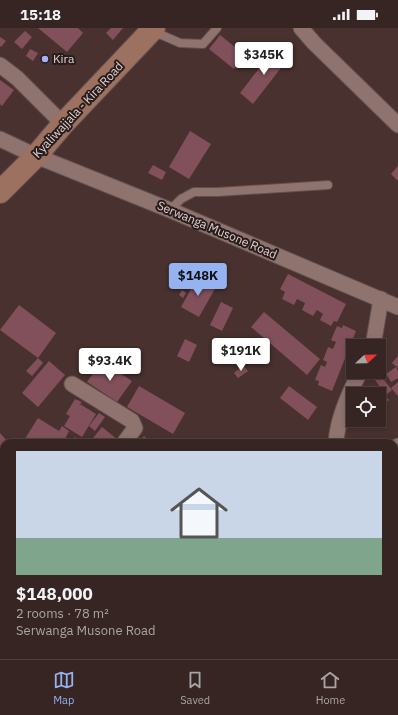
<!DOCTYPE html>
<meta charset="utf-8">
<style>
body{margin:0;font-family:"IBM Plex Sans",sans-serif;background:#3d2d2a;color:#f1f3f6;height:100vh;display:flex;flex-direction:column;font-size:15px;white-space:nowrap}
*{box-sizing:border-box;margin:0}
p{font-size:13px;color:#aaa5a5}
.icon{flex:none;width:22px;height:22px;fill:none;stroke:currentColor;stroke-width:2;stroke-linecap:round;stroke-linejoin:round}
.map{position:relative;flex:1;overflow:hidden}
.panel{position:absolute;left:0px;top:411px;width:398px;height:220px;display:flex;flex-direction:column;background:#362522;border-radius:12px 12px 0 0;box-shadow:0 2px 6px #0003,0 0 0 1px #504240}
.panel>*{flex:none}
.needle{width:26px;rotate:68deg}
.fabs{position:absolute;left:346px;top:311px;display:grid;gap:8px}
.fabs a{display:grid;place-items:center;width:40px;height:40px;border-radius:0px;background:#362522;box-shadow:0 2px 6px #0003,0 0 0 1px #504240;font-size:20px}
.price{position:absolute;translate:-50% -34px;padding:0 9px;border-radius:4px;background:#fff;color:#222;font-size:13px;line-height:26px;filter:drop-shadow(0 1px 2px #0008)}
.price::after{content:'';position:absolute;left:50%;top:24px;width:12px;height:9px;margin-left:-6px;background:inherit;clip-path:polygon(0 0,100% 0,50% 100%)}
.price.selected{background:#95b2f1;color:#111}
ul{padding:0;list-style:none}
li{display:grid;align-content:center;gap:8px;height:212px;padding:0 16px}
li+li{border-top:1px solid #504240}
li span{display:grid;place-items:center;height:124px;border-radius:0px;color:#555}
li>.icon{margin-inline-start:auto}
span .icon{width:72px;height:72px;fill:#fffc;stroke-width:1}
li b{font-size:17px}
.status{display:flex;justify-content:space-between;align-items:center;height:28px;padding:0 20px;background:#362522;direction:ltr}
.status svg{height:11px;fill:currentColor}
.menu{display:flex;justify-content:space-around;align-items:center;height:56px;border-top:1px solid #504240;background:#362522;font-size:11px;color:#aaa5a5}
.menu a{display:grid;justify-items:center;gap:2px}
.menu .selected{color:#95b2f1}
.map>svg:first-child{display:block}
.building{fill:#81505b}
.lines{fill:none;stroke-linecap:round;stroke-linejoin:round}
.lane-casing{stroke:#63504e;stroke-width:10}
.street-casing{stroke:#63504e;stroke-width:17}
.secondary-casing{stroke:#63504e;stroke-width:24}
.lane{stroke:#8e736f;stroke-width:8}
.street{stroke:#8e736f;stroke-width:15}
.secondary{stroke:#9c715f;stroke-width:22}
.poi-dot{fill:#a5b1fc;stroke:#271c1b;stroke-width:1.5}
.labels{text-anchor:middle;stroke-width:4;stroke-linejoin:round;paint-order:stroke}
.poi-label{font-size:12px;fill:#e2d3d1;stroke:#271c1b;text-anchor:start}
.street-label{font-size:12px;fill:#e2d3d1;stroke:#271c1b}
</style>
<div class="status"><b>15:18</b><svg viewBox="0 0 49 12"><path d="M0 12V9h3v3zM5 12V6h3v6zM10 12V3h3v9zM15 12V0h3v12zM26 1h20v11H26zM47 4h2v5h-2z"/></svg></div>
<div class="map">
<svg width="398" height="631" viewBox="0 0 398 631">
<rect width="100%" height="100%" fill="#48312e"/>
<g class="building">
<polygon points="38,0 78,0 83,5 67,24"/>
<polygon points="111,0 123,0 113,12 106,5"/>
<polygon points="25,3 32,9 22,21 14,14"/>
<polygon points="220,7 245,27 234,41 209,21"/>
<polygon points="0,9 6,13 1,19 0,18"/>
<polygon points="30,21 38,25 33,33 26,28"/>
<polygon points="274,21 287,32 253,76 240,65"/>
<polygon points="0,52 14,62 2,78 0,76"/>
<polygon points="190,103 211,116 189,151 169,139"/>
<polygon points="153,137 166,144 162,152 148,145"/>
<polygon points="398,138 398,153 391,146"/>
<polygon points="288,246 346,276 337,294 334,293 331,298 320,292 323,286 317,282 313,288 302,282 305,275 297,271 294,277 282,271 285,264 280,261"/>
<polygon points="198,249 216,259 199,289 181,279"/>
<polygon points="182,262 186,265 183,270 179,267"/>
<polygon points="221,274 233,280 222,303 210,297"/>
<polygon points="19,277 56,305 38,330 0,302"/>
<polygon points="264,284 320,331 307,347 251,299"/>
<polygon points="343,297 356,303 332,363 318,357 319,353 315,352 321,337 325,339 327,334 323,332 328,319 333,321 336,314 331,312 337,298 342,300"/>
<polygon points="185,311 197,317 189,334 177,328"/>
<polygon points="398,328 398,340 392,335"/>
<polygon points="38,330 43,335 32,348 26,343"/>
<polygon points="49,333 65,347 38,379 22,365"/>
<polygon points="102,333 132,353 117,374 87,354"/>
<polygon points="243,337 248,343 238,350 234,345"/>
<polygon points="396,339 398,343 398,350 391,354 386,346"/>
<polygon points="381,348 392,362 386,367 375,352"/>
<polygon points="398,354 398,368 391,360"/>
<polygon points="139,358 185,385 173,406 127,379"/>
<polygon points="289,358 317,379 308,392 280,370"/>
<polygon points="381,363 389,372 379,380 379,366 377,366"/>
<polygon points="75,371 82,374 80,376 96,386 82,409 64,398 70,388 66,386"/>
<polygon points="99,385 105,389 95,403 89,398"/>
<polygon points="38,390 59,403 62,398 69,403 63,415 23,414"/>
<polygon points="102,399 118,412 116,415 89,415"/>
<polygon points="0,405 9,415 4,415 4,428 0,432"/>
<polygon points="144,408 152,415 138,415"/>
<polygon points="75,409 83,415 70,415"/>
<polygon points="4,430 4,446 0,441 0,434"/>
<polygon points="394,472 398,477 398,492 394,495"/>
<polygon points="0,539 4,541 4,553 0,559"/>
<polygon points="394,610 398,615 398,631 386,631 383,627 394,627"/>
<polygon points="33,627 68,627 75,631 41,631"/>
<polygon points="82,627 121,627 118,631 88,631"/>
<polygon points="252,627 287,627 283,631 256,631"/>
</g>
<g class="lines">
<defs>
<g id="lane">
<polyline points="152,4 164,8 180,15 203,16 217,0"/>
<polyline points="170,182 181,171 194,164 218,164 328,157"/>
</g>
<g id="street">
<polyline points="301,0 314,15 398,97"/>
<polyline points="0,37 17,50 63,96"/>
<polyline points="0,111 36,128 170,182 398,279"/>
<polyline points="373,318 381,271"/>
<polyline points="72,356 132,393 135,400 124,415"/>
<path d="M336,415C337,391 349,365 360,344"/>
<polyline points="394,420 398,418"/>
<polyline points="0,449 4,453"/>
<polyline points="394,536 398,545"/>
<polyline points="228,627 232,631"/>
<polyline points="319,627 322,631"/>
<polyline points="196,631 199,627"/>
<polyline points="299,631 304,627"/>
</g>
<polyline id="secondary" points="0,164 36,128 63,96 154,0"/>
</defs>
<use href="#lane" class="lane-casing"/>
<use href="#street" class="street-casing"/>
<use href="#secondary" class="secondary-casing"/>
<use href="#lane" class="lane"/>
<use href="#street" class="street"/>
<use href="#secondary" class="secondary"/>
</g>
<circle class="poi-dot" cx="45" cy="31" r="4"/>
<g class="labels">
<g class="poi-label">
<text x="53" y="35">Kira</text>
</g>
<g class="street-label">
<text transform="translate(78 82) rotate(-47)" y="4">Kyaliwajjala - Kira Road</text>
<text transform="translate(217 202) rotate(23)" y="4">Serwanga Musone Road</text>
</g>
</g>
</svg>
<div class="fabs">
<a><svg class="needle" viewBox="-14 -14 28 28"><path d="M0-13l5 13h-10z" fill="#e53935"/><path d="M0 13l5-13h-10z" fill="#aaa5a5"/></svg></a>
<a><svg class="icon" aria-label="locate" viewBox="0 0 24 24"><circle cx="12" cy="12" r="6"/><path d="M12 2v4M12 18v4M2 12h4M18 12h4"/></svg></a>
</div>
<b class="price" style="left:264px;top:48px">$345K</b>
<b class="price selected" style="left:198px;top:269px">$148K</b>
<b class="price" style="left:241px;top:344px">$191K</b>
<b class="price" style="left:110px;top:354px">$93.4K</b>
<section class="panel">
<ul>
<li><span style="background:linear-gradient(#c9d6e8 70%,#7fa58c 0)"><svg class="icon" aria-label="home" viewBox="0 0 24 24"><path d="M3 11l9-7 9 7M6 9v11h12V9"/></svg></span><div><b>$148,000</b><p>2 rooms · 78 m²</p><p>Serwanga Musone Road</p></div></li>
</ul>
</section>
</div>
<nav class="menu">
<a class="selected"><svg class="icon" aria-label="map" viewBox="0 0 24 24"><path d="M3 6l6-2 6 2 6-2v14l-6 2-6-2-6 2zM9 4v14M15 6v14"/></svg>Map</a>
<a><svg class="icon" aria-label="saved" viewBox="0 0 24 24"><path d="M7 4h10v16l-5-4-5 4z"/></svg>Saved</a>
<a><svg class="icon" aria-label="home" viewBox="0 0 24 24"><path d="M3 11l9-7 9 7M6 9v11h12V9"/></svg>Home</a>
</nav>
